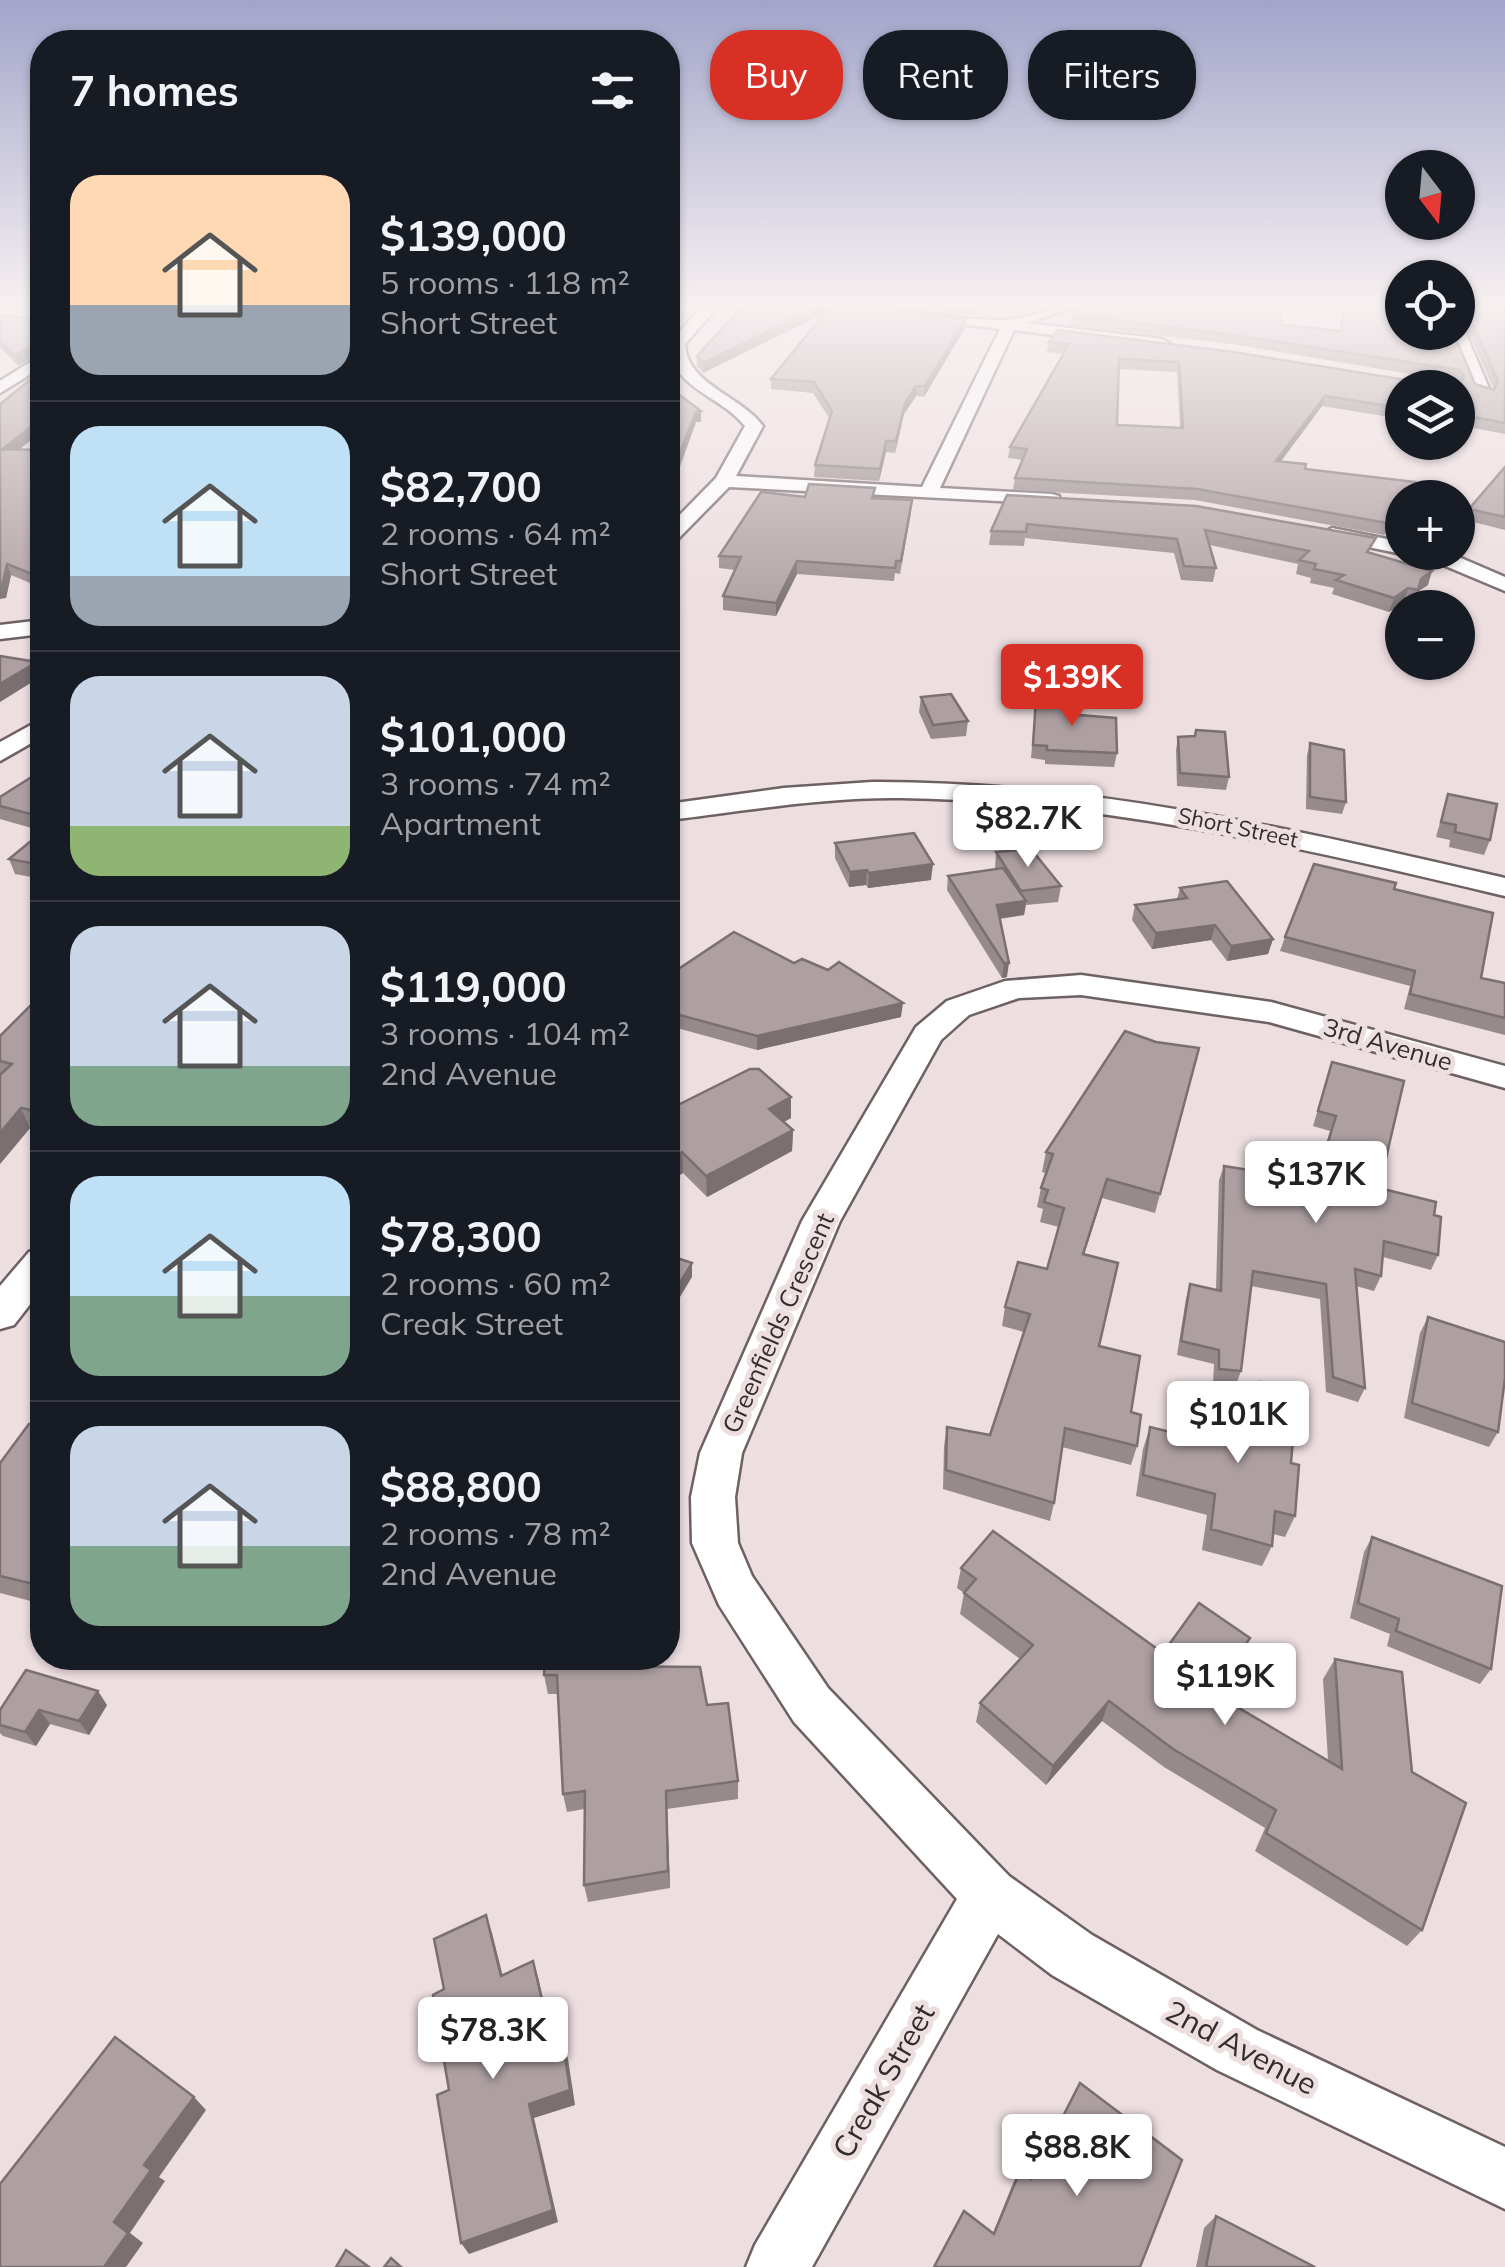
<!DOCTYPE html>
<meta charset="utf-8">
<style>
body{margin:0;font-family:Mulish,sans-serif;background:#20242c;color:#f1f3f6;height:100vh;display:flex;flex-direction:column;font-size:38px;white-space:nowrap}
*{box-sizing:border-box;margin:0}
p{font-size:32px;color:#9ea1a6}
.icon{flex:none;width:55px;height:55px;fill:none;stroke:currentColor;stroke-width:2;stroke-linecap:round;stroke-linejoin:round}
.map{position:relative;flex:1;overflow:hidden}
.sheet{position:absolute;left:30px;top:30px;width:650px;height:1640px;display:flex;flex-direction:column;background:#171b24;border-radius:40px;box-shadow:0 2px 8px #0004}
.sheet>*{flex:none}
.guide{position:absolute;left:710px;top:30px;width:645px;height:90px;display:flex;gap:20px}
.needle{width:65px;rotate:164deg}
.fabs{position:absolute;left:1385px;top:150px;display:grid;gap:20px}
.fabs a{display:grid;place-items:center;width:90px;height:90px;border-radius:50%;background:#171b24;box-shadow:0 2px 8px #0004;font-size:50px}
.price{position:absolute;translate:-50% -85px;padding:0 22px;border-radius:10px;background:#fff;color:#222;font-size:32px;line-height:65px;filter:drop-shadow(0 2px 5px #0008)}
.price::after{content:'';position:absolute;left:50%;top:60px;width:30px;height:22px;margin-left:-15px;background:inherit;clip-path:polygon(0 0,100% 0,50% 100%)}
.price.active{background:#d93025;color:#fff}
ul{padding:0;list-style:none}
li{display:flex;align-items:center;gap:30px;height:250px;padding:0 40px}
li+li{border-top:2px solid #363941}
li span{display:grid;place-items:center;flex:none;width:280px;height:200px;border-radius:30px;color:#555}
li>.icon{margin-inline-start:auto}
span .icon{width:120px;height:120px;fill:#fffc;stroke-width:1}
li b{font-size:42px}
h2{display:flex;justify-content:space-between;align-items:center;height:120px;padding:0 40px;font-size:42px}
.tag{padding:0 35px;border-radius:40px;background:#171b24;box-shadow:0 2px 8px #0004;font-size:35px;line-height:90px}
.tag.active{background:#d93025;color:#fff}
.map>svg:first-child{display:block}
.lines{fill:none;stroke-linecap:round;stroke-linejoin:round}
.minor-casing{stroke:#6e6163;stroke-width:5}
.minor{fill:#fff;fill-rule:evenodd}
.wall{fill:#968a8b;fill-rule:evenodd}
.shaded-wall{fill:#7a7071}
.building{fill:#aea0a2;stroke:#7a7071;stroke-width:2.5;fill-rule:evenodd}
.labels{text-anchor:middle;stroke-width:10;stroke-linejoin:round;paint-order:stroke}
.far-street-label{font-size:22px;fill:#322c2d;stroke:#eddee0}
.street-label{font-size:25px;fill:#322c2d;stroke:#eddee0}
.near-street-label{font-size:30px;fill:#322c2d;stroke:#eddee0}
</style>
<div class="map">
<svg width="1505" height="2267" viewBox="0 0 1505 2267">
<rect width="100%" height="100%" fill="#eddee0"/>
<g class="lines">
<defs>
<g id="minor">
<path d="M705,304H720L685,344C687,385 740,395 763,426L736,476L922,487L1000,329L835,308L828,304C886,304 943,320 1001,320C1029,320 1056,304 1085,304L1027,323L1162,339L1170,344L1162,349L1014,330L940,488L1052,494L1059,496V504L729,487L675,542L668,544V527L716,478L745,426C721,395 671,389 669,343Z"/>
<polygon points="1458,328 1465,332 1491,393 1489,397 1475,393 1450,332 1458,332"/>
<polygon points="42,355 42,367 0,393 0,381"/>
<polygon points="1332,528 1402,542 1402,552 1409,552 1402,554 1325,538 1322,534"/>
<polygon points="1412,552 1447,552 1505,577 1505,591"/>
<polygon points="42,620 42,634 0,639 0,625"/>
<polygon points="42,719 42,737 0,761 0,742"/>
<path d="M872,782C1087,781 1296,830 1505,878V896C1306,849 1106,801 901,798C822,797 745,811 668,820V804L784,788Z"/>
<polygon points="1081,975 1271,1002 1505,1066 1505,1088 1269,1022 1081,995 1019,998 969,1015 941,1040 840,1221 742,1453 735,1497 738,1543 752,1576 828,1688 1009,1876 1092,1935 1257,2030 1505,2147 1505,2209 1217,2070 1052,1975 998,1934 812,2267 746,2267 755,2245 957,1899 794,1722 719,1605 692,1543 691,1497 700,1453 802,1221 916,1027 947,1001 1005,981"/>
<polygon points="42,1248 42,1289 14,1325 0,1329 0,1286 29,1252"/>
</g>
</defs>
<use href="#minor" class="minor-casing"/>
<use href="#minor" class="minor"/>
</g>
<g class="wall">
<polygon points="10,304 42,304 42,352 40,352 18,366 0,347 0,315 42,320 42,315 12,310"/>
<polygon points="745,304 831,304 831,305 966,318 965,328 924,397 916,396 904,414 895,453 886,452 879,481 814,477 815,465 830,419 813,393 771,389 771,379 825,313 703,373 697,366 697,356"/>
<polygon points="862,304 1001,304 978,309 974,315"/>
<path d="M1075,304H1277L1282,325L1340,331L1344,304H1402L1453,332L1475,384L1494,390L1468,331L1458,326V304L1460,305L1505,304V434L1458,425V388H1402V419L1322,406L1281,461L1305,469L1415,482L1412,493L1402,498V507L1384,535L1195,500L1013,490L1015,478L1023,460L1008,458L1010,447L1064,354L1047,352L1049,342L1418,382H1458L1231,344L1070,325ZM1119,369L1177,372L1180,428L1117,425Z"/>
<polygon points="42,370 42,431 19,450 42,450 42,588 11,575 6,598 0,404"/>
<polygon points="668,386 701,422 696,422 679,469 672,469"/>
<polygon points="1505,467 1505,530 1465,520 1469,509"/>
<polygon points="1007,495 1372,553 1428,585 1417,592 1414,604 1404,602 1389,612 1332,594 1334,588 1310,583 1311,578 1296,574 1298,564 1210,545 1216,568 1213,582 1181,580 1174,553 1025,538 1024,546 989,545 991,531"/>
<polygon points="805,497 874,498 911,513 900,574 895,573 894,581 797,574 776,616 723,610 723,596 735,570 719,568 719,556"/>
<polygon points="921,697 968,721 966,736 931,739 919,712"/>
<polygon points="1036,698 1117,753 1114,767 1045,764 1045,760 1031,758"/>
<polygon points="1178,737 1229,777 1226,790 1177,786 1176,750"/>
<polygon points="1310,743 1346,802 1342,814 1306,809 1307,755"/>
<polygon points="42,772 42,831 0,819 0,797"/>
<polygon points="1448,794 1490,840 1484,855 1449,847 1450,840 1436,837"/>
<polygon points="42,832 42,879 15,874 9,859"/>
<polygon points="835,843 931,880 868,888 866,885 849,887 835,858"/>
<polygon points="996,852 1061,886 1058,902 1026,905 1024,915 1000,919 1007,977 1002,978 947,890 948,876 995,869"/>
<polygon points="1180,888 1273,939 1268,954 1227,961 1211,940 1152,949 1132,920 1135,905 1177,899"/>
<polygon points="1394,889 1481,978 1505,983 1505,1035 1404,1009 1410,986 1280,951 1285,937"/>
<polygon points="668,976 901,1017 757,1050 677,1028"/>
<polygon points="42,994 42,1130 30,1128 0,1164 0,1036"/>
<polygon points="1156,1042 1199,1048 1155,1213 1102,1198 1084,1254 1099,1346 1131,1412 1137,1446 1131,1465 1062,1447 1054,1503 1050,1521 943,1489 944,1446 947,1427 990,1435 1024,1332 1002,1326 1005,1307 1047,1269 1059,1227 1040,1222 1043,1209 1037,1207 1041,1188 1046,1173 1042,1172 1046,1152"/>
<polygon points="1332,1062 1379,1188 1434,1215 1438,1255 1431,1270 1383,1257 1381,1276 1374,1291 1356,1286 1365,1388 1358,1402 1326,1392 1320,1299 1251,1286 1241,1371 1236,1385 1213,1384 1214,1364 1177,1355 1186,1299 1190,1284 1216,1290 1219,1180 1224,1166 1315,1181 1330,1131 1313,1126"/>
<polygon points="668,1110 791,1118 784,1122 793,1130 792,1151 707,1197 683,1173 668,1182"/>
<polygon points="1428,1317 1498,1432 1489,1447 1404,1418 1420,1333"/>
<polygon points="1260,1382 1291,1463 1295,1516 1285,1537 1273,1534 1272,1546 1262,1566 1202,1550 1207,1515 1136,1496 1143,1449 1150,1427 1216,1443 1222,1426 1230,1428 1236,1413 1250,1417 1251,1404"/>
<polygon points="42,1427 42,1604 0,1593 0,1463"/>
<polygon points="1372,1537 1491,1669 1480,1684 1387,1646 1390,1634 1350,1618 1364,1552"/>
<polygon points="961,1568 1163,1653 1250,1638 1240,1658 1215,1694 1328,1760 1323,1679 1335,1659 1422,1930 1407,1946 1255,1851 1265,1828 1164,1767 1102,1721 1046,1785 976,1722 980,1703 1020,1659 960,1614 964,1593 957,1588"/>
<polygon points="545,1658 599,1658 599,1666 707,1705 738,1781 738,1799 667,1809 670,1888 588,1902 584,1885 584,1809 567,1812 563,1794 558,1694 548,1694 544,1675"/>
<polygon points="107,1705 89,1735 50,1724 36,1746 3,1736 0,1733 0,1710"/>
<polygon points="1080,2083 1140,2267 993,2233 1013,2183 1020,2171 1031,2178"/>
<polygon points="1216,2216 1315,2267 1196,2267 1204,2228"/>
</g>
<g class="shaded-wall">
<polygon points="824,304 831,304 830,310 703,373 703,363"/>
<polygon points="976,304 1001,304 978,309 974,315"/>
<polygon points="966,318 965,328 924,397 925,386"/>
<polygon points="37,342 40,352 18,366 15,356"/>
<polygon points="916,386 916,396 904,414 895,453 896,441 905,403"/>
<polygon points="1325,396 1322,406 1273,472 1276,461"/>
<polygon points="701,411 701,422 696,422 679,469 678,458 696,412"/>
<polygon points="42,418 42,431 6,460 3,449"/>
<polygon points="886,441 886,452 879,481 880,469"/>
<polygon points="672,458 672,469 668,476 668,465"/>
<polygon points="1402,500 1402,507 1384,535 1387,523"/>
<polygon points="797,561 797,574 776,616 776,603"/>
<polygon points="7,564 11,575 6,598 0,599 0,586"/>
<polygon points="1432,571 1428,585 1417,592 1421,579"/>
<polygon points="1408,588 1404,602 1389,612 1394,598"/>
<polygon points="37,662 42,676 0,702 0,684"/>
<polygon points="933,864 931,880 868,888 869,873"/>
<polygon points="867,870 866,885 849,887 850,872"/>
<polygon points="1026,901 1024,915 995,919 997,905"/>
<polygon points="1215,925 1211,940 1152,949 1156,933"/>
<polygon points="1273,939 1268,954 1227,961 1231,946"/>
<polygon points="1004,963 1009,963 1007,977 1002,978"/>
<polygon points="903,1003 901,1017 757,1050 757,1036"/>
<polygon points="676,1014 677,1028 668,1041 668,1026"/>
<polygon points="791,1097 791,1118 769,1130 769,1109"/>
<polygon points="42,1103 42,1127 35,1111"/>
<polygon points="21,1108 30,1128 0,1164 0,1133"/>
<polygon points="793,1130 792,1151 707,1197 706,1176"/>
<polygon points="682,1152 683,1173 668,1182 668,1161"/>
<polygon points="1107,1179 1102,1198 1078,1273 1083,1254"/>
<polygon points="692,1263 692,1277 668,1317 668,1302"/>
<polygon points="1250,1638 1240,1658 1203,1711 1212,1692"/>
<polygon points="98,1691 107,1705 89,1735 79,1721"/>
<polygon points="1109,1701 1102,1721 1046,1785 1053,1766"/>
<polygon points="39,1710 50,1724 36,1746 25,1732"/>
<polygon points="666,1791 667,1809 670,1888 668,1871"/>
<polygon points="486,1915 492,1933 507,1993 501,1976"/>
<polygon points="533,1961 538,1977 558,2063 553,2048"/>
<polygon points="563,2043 568,2059 575,2105 534,2118 558,2222 469,2254 461,2243 529,2104"/>
<polygon points="194,2097 206,2110 159,2177 165,2181 130,2233 143,2243 126,2267 104,2267 114,2222 144,2165"/>
</g>
<g class="building">
<polygon points="25,304 42,304 42,349 42,343 37,342 15,356 0,341 0,315 42,320 42,307"/>
<polygon points="745,304 824,304 703,363 697,356"/>
<polygon points="832,304 851,304 966,318 925,386 916,386 905,403 896,441 886,441 880,469 815,465 832,411 814,382 771,379"/>
<path d="M1080,304H1277L1282,325L1341,331L1345,304H1402V332H1453L1475,384L1494,390L1498,381L1471,321L1458,317V304H1460V305L1463,304H1505V423L1458,414V388H1402V408L1325,396L1276,461L1306,464L1305,469L1415,482L1404,498H1402V500L1387,523L1197,489L1015,478L1027,449L1010,447L1069,344L1049,342L1058,330L1233,352L1418,382H1461L1464,376L1460,370L1233,335L1071,315ZM1119,359L1179,362L1183,428L1117,425Z"/>
<polygon points="42,370 42,418 3,449 42,450 42,578 7,564 2,586 0,586 0,404"/>
<polygon points="668,386 701,411 696,412 678,458 672,458 668,465"/>
<polygon points="1505,467 1505,517 1469,509"/>
<polygon points="809,484 875,488 872,498 912,500 901,561 896,561 895,568 797,561 776,603 723,596 741,557 719,556 761,492 805,497"/>
<polygon points="1007,495 1196,506 1376,538 1367,552 1432,571 1421,579 1418,590 1408,588 1394,598 1336,580 1344,575 1314,569 1316,564 1299,560 1309,551 1205,530 1216,568 1184,566 1177,539 1027,524 1026,532 991,531"/>
<polygon points="0,656 37,662 0,684"/>
<polygon points="951,694 968,721 933,725 921,697"/>
<polygon points="1036,698 1066,700 1067,714 1116,718 1117,753 1047,750 1047,746 1033,745"/>
<polygon points="1196,730 1225,732 1229,777 1180,773 1178,737 1195,736"/>
<polygon points="1310,743 1344,750 1346,802 1310,797"/>
<polygon points="41,771 42,772 42,817 0,806 0,797"/>
<polygon points="1448,794 1497,804 1490,840 1455,832 1456,825 1441,822"/>
<polygon points="42,832 42,865 9,859"/>
<polygon points="914,833 933,864 869,873 867,870 850,872 835,843"/>
<polygon points="1031,849 1061,886 1021,891 996,852"/>
<polygon points="1314,864 1396,883 1394,889 1493,913 1481,978 1505,983 1505,1018 1410,994 1415,971 1285,937"/>
<polygon points="1003,868 1026,901 997,905 1009,963 1004,963 948,876"/>
<polygon points="1227,881 1273,939 1231,946 1215,925 1156,933 1135,905 1187,898 1180,888"/>
<polygon points="734,932 794,963 802,959 828,970 839,962 903,1003 757,1036 676,1014 668,1026 668,976"/>
<polygon points="42,994 42,1103 35,1111 21,1108 0,1133 0,1075 12,1064 0,1061 0,1036"/>
<polygon points="1125,1031 1156,1042 1199,1048 1160,1194 1107,1179 1083,1254 1118,1263 1099,1346 1140,1356 1131,1412 1141,1415 1137,1446 1065,1428 1054,1503 946,1470 947,1427 990,1435 1030,1314 1005,1307 1018,1262 1047,1269 1064,1208 1044,1202 1048,1190 1041,1188 1053,1154 1046,1152"/>
<polygon points="1332,1062 1404,1081 1379,1188 1436,1202 1434,1215 1441,1217 1438,1255 1384,1241 1381,1276 1355,1269 1365,1388 1333,1377 1326,1284 1253,1271 1241,1371 1219,1369 1219,1350 1181,1341 1190,1284 1221,1291 1224,1166 1316,1181 1336,1116 1318,1111"/>
<polygon points="750,1069 759,1069 791,1097 769,1109 793,1130 706,1176 682,1152 668,1161 668,1110"/>
<polygon points="668,1255 692,1263 668,1302"/>
<polygon points="1428,1317 1505,1342 1505,1378 1498,1432 1412,1403"/>
<polygon points="1260,1382 1297,1391 1291,1463 1299,1465 1295,1516 1275,1511 1272,1546 1211,1529 1215,1494 1143,1475 1150,1427 1220,1444 1222,1426 1235,1429 1236,1413 1257,1419"/>
<polygon points="29,1424 42,1427 42,1579 38,1585 0,1576 0,1463"/>
<polygon points="993,1531 1163,1653 1199,1603 1250,1638 1212,1692 1342,1769 1335,1659 1402,1672 1412,1772 1466,1803 1422,1930 1266,1833 1276,1810 1173,1749 1109,1701 1053,1766 980,1703 1033,1645 964,1593 976,1579 961,1568"/>
<polygon points="1372,1537 1502,1586 1491,1669 1396,1631 1399,1619 1358,1603"/>
<polygon points="545,1658 596,1658 596,1666 700,1667 707,1705 728,1703 738,1781 666,1791 668,1871 584,1885 585,1791 563,1794 557,1675 544,1675"/>
<polygon points="26,1670 98,1691 79,1721 39,1710 25,1732 0,1725 0,1710"/>
<polygon points="486,1915 501,1976 533,1961 553,2048 563,2043 570,2090 529,2104 553,2210 461,2243 437,2095 449,2090 433,1995 444,1989 434,1939"/>
<polygon points="115,2037 194,2097 144,2165 151,2170 114,2222 128,2233 104,2267 0,2267 0,2184"/>
<polygon points="1080,2083 1182,2160 1140,2267 934,2267 964,2211 994,2234 1020,2171 1031,2179"/>
<polygon points="1216,2216 1315,2267 1206,2267"/>
<polygon points="346,2250 369,2267 336,2267"/>
<polygon points="391,2258 401,2267 384,2267"/>
</g>
<linearGradient id="sky" x2="0" y2="1"><stop stop-color="#a2a5ca"/><stop offset="0.49" stop-color="#f7f0f1"/><stop offset="1" stop-color="#f7f0f1" stop-opacity="0"/></linearGradient>
<rect width="1505" height="621" fill="url(#sky)"/>
<g class="labels">
<g class="far-street-label">
<text transform="translate(1238 827) rotate(12)" y="8">Short Street</text>
</g>
<g class="street-label">
<text transform="translate(1388 1044) rotate(16)" y="9">3rd Avenue</text>
<text transform="translate(778 1323) rotate(-66)" y="9">Greenfields Crescent</text>
</g>
<g class="near-street-label">
<text transform="translate(1241 2048) rotate(28)" y="10">2nd Avenue</text>
<text transform="translate(884 2081) rotate(-60)" y="10">Creak Street</text>
</g>
</g>
</svg>
<div class="fabs">
<a><svg class="needle" viewBox="-14 -14 28 28"><path d="M0-13l5 13h-10z" fill="#e53935"/><path d="M0 13l5-13h-10z" fill="#9ea1a6"/></svg></a>
<a><svg class="icon" aria-label="locate" viewBox="0 0 24 24"><circle cx="12" cy="12" r="6"/><path d="M12 2v4M12 18v4M2 12h4M18 12h4"/></svg></a>
<a><svg class="icon" aria-label="layers" viewBox="0 0 24 24"><path d="M12 4l9 5-9 5-9-5zM3 14l9 5 9-5"/></svg></a>
<a>+</a>
<a>−</a>
</div>
<b class="price active" style="left:1072px;top:729px">$139K</b>
<b class="price" style="left:1028px;top:870px">$82.7K</b>
<b class="price" style="left:1316px;top:1226px">$137K</b>
<b class="price" style="left:1238px;top:1466px">$101K</b>
<b class="price" style="left:1225px;top:1728px">$119K</b>
<b class="price" style="left:493px;top:2082px">$78.3K</b>
<b class="price" style="left:1077px;top:2199px">$88.8K</b>
<div class="guide">
<a class="tag active">Buy</a>
<a class="tag">Rent</a>
<a class="tag">Filters</a>
</div>
<section class="sheet">
<h2>7 homes<svg class="icon" aria-label="filters" viewBox="0 0 24 24"><path d="M4 7h16M4 17h16"/><circle cx="9" cy="7" r="2"/><circle cx="15" cy="17" r="2"/></svg></h2>
<ul>
<li><span style="background:linear-gradient(#ffd9b3 65%,#9aa5b1 0)"><svg class="icon" aria-label="home" viewBox="0 0 24 24"><path d="M3 11l9-7 9 7M6 9v11h12V9"/></svg></span><div><b>$139,000</b><p>5 rooms · 118 m²</p><p>Short Street</p></div></li>
<li><span style="background:linear-gradient(#bfe0f5 75%,#9aa5b1 0)"><svg class="icon" aria-label="home" viewBox="0 0 24 24"><path d="M3 11l9-7 9 7M6 9v11h12V9"/></svg></span><div><b>$82,700</b><p>2 rooms · 64 m²</p><p>Short Street</p></div></li>
<li><span style="background:linear-gradient(#c9d6e8 75%,#8fb573 0)"><svg class="icon" aria-label="home" viewBox="0 0 24 24"><path d="M3 11l9-7 9 7M6 9v11h12V9"/></svg></span><div><b>$101,000</b><p>3 rooms · 74 m²</p><p>Apartment</p></div></li>
<li><span style="background:linear-gradient(#c9d6e8 70%,#7fa58c 0)"><svg class="icon" aria-label="home" viewBox="0 0 24 24"><path d="M3 11l9-7 9 7M6 9v11h12V9"/></svg></span><div><b>$119,000</b><p>3 rooms · 104 m²</p><p>2nd Avenue</p></div></li>
<li><span style="background:linear-gradient(#bfe0f5 60%,#7fa58c 0)"><svg class="icon" aria-label="home" viewBox="0 0 24 24"><path d="M3 11l9-7 9 7M6 9v11h12V9"/></svg></span><div><b>$78,300</b><p>2 rooms · 60 m²</p><p>Creak Street</p></div></li>
<li><span style="background:linear-gradient(#c9d6e8 60%,#7fa58c 0)"><svg class="icon" aria-label="home" viewBox="0 0 24 24"><path d="M3 11l9-7 9 7M6 9v11h12V9"/></svg></span><div><b>$88,800</b><p>2 rooms · 78 m²</p><p>2nd Avenue</p></div></li>
</ul>
</section>
</div>
